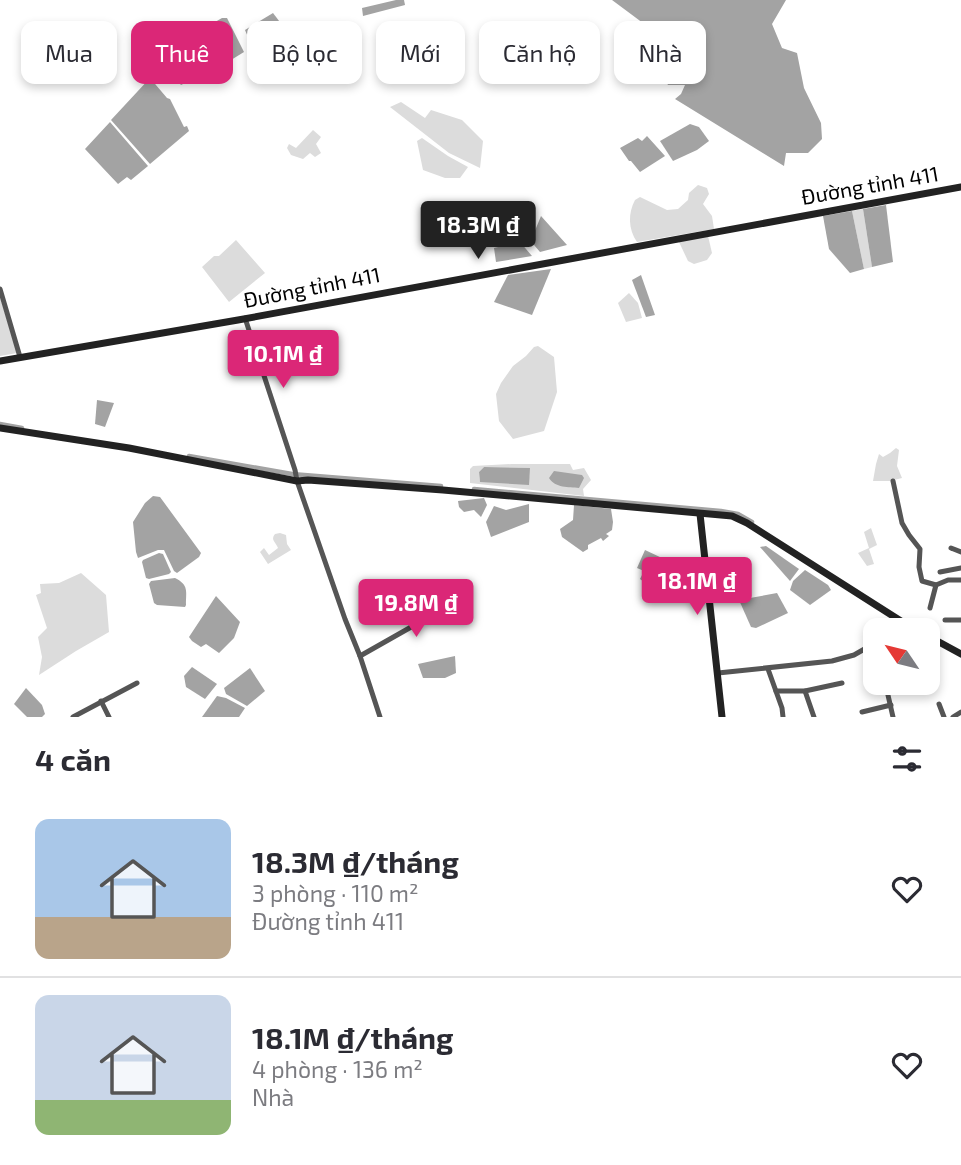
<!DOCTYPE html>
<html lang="vi">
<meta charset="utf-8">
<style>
body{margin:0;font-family:"Exo 2",sans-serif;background:#f7f7f7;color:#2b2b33;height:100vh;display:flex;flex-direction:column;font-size:26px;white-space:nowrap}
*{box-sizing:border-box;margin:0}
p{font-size:23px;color:#7c7c81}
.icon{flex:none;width:38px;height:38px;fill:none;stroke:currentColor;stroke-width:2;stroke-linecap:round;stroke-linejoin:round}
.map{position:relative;height:717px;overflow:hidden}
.drawer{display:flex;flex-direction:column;background:#fff;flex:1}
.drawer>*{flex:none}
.banner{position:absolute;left:21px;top:21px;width:920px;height:63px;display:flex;gap:14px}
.needle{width:46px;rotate:305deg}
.buttons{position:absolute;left:863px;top:618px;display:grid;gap:14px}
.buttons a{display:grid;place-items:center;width:77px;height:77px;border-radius:14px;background:#fff;box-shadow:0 4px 10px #0003;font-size:35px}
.price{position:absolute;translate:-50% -60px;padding:0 16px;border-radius:7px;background:#db2777;color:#fff;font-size:23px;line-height:46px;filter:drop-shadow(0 2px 4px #0008)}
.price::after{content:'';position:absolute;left:50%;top:42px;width:21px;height:16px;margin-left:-10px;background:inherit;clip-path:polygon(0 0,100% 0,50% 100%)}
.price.on{background:#222;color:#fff}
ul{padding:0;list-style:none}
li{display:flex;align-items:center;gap:21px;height:175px;padding:0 35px}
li+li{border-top:2px solid #e1e1e2}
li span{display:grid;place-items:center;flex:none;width:196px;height:140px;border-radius:14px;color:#555}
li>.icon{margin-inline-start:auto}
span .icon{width:84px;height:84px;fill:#fffc;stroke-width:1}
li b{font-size:30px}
h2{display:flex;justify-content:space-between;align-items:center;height:84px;padding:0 35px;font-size:30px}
.tag{padding:0 24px;border-radius:14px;background:#fff;box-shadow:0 4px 10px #0003;font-size:24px;line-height:63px}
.tag.on{background:#db2777;color:#fff}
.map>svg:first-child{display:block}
.green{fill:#dcdcdc;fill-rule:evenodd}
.water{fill:#a3a3a3}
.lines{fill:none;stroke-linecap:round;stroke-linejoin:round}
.canal{stroke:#a3a3a3;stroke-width:4.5}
.street{stroke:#555;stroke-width:5}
.secondary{stroke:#222;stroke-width:7}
.labels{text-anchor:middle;stroke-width:5;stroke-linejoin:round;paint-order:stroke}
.street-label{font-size:21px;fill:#000;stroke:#fff}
</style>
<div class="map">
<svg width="961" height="717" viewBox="0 0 961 717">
<rect width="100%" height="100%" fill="#fff"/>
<g class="green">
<polygon points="317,23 336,38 331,58 301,36"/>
<polygon points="401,102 425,118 431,110 462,120 483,141 480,168 449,153 390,107"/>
<polygon points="313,130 321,137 316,144 321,153 315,157 310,153 303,159 291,155 287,148 289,144 296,148"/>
<polygon points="422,138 448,156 468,167 460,178 445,178 423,170 417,141"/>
<path d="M698,185L707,188L709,194L703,204L712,216L714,229L637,242C628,229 628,213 635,200L640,197L667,210L678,209L688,200L689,193Z"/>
<polygon points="863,209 872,267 864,269 852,211"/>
<polygon points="708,236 712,253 707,260 694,264 688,261 679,242"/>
<polygon points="236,240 265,273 229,302 202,267 214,256 219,256"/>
<polygon points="629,293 638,303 642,318 626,322 618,303"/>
<polygon points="0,297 17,353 0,356"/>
<polygon points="538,346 554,357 557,392 544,431 513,439 499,421 496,394 501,383 513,366 526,356 534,347"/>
<polygon points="896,448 899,450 897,466 902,478 890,481 873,481 876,464 879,454 883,457 890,453"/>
<path d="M512,464H570L573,470L584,468L591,480L583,489L584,496L470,483V469L473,466ZM484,467L530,468L480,482L479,472Z"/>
<polygon points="871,528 877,545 869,549 874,564 867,566 858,553 869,548 864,532"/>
<path d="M280,533L286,535L287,544L291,550L268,564L260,552L264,548L269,555L278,548C276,542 270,540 275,534Z"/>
<polygon points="81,573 106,595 109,632 76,651 39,675 42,657 38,637 47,628 36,595 41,593 40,584 59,583"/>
</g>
<g class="water">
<polygon points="396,0 404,0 405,5 363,16 362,8"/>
<polygon points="612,0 786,0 772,24 782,48 797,53 804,88 821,123 822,139 808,153 786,153 784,166 675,99 681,94 685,85 668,85 661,73 655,32"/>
<polygon points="273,13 289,34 258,61 245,30"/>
<polygon points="222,18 227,18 244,52 231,60 228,59 212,27 215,22"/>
<polygon points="201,23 209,27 227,63 209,73 190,41 192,32"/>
<polygon points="189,46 204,74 181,85 172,75 179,53"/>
<polygon points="150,78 167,98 170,99 184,127 187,126 189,131 150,164 111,120"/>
<polygon points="110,122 148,166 131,180 127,177 118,184 85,149"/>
<polygon points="690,124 699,127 709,141 697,150 673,161 660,141"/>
<polygon points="647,136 665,156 640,172 631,161 629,161 620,148 638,138 642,141"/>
<polygon points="886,205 893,262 872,267 863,209"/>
<path d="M521,206L535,215L524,237L512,233C510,222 513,215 521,206Z"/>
<polygon points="852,211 864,269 850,273 829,249 823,216"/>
<polygon points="541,216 567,245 540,252 529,239 534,233"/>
<polygon points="520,242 532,256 496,262 494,248"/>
<polygon points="551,269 532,315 494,302 508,275"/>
<polygon points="641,275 655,315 646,317 632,280"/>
<polygon points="97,400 114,403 105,427 95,424"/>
<polygon points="484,467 530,468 529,485 480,482 479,472"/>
<path d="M554,471L582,475L584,478L579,488C569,487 555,488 549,478Z"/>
<polygon points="153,496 160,497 201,553 199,557 177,573 174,571 164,550 158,550 138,558 136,552 133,522 145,503"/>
<polygon points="484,498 487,505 481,517 474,510 464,512 459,507 458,501"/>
<polygon points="529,504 529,522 491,537 486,522 494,506 506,510"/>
<polygon points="574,505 611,509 613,522 612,530 606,534 609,536 603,541 601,538 588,545 588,549 583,552 562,537 560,529 573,520"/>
<polygon points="766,546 799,569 790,581 760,547"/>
<polygon points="645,550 662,558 668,565 665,573 647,584 640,579 644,571 637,568"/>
<polygon points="159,553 163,554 171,572 169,574 149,579 146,578 142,562 143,560"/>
<polygon points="805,570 828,585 831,590 810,605 790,590 793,581"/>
<path d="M175,578C189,585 186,591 186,605L185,607L157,605L154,603L149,584L151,581Z"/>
<polygon points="777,593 788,613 756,628 751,627 739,600"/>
<polygon points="216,596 240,622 234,638 219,653 206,644 201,647 192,641 189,637"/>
<polygon points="455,656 456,673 445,678 423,678 418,664"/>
<polygon points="192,667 217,684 205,699 186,687 184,676"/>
<polygon points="250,668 265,691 247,706 226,694 224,688"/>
<polygon points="26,688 42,705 45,714 42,717 27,717 14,704"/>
<polygon points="217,696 226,698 245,708 239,717 202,717"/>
</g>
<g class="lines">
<g class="canal">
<polyline points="0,424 22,428"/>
<polyline points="189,456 292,474 441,486"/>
<polyline points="474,489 721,511 738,514 752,522"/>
</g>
<g class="street">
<polyline points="0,289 20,357"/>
<polyline points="245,318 295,470 297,481 345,619 360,656 380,717"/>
<polyline points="893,481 902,523 909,535 920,549 919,567 922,581 936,585"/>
<polyline points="951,548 961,552"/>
<polyline points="940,572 961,568"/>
<polyline points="930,608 936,585 948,580 961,580"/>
<polyline points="945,620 961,620"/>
<polyline points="360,656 450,605 469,608"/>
<polyline points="768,669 782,708 783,717"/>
<polyline points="718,673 832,661 854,655 875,643"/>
<polyline points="885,682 893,717"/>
<polyline points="776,691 805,691 842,683"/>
<polyline points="805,691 814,717"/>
<polyline points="101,701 109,717"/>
<polyline points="939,704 944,717"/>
<polyline points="862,712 891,705"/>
<polyline points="73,717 137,683"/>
<polyline points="953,717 961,712"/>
</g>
<g class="secondary">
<polyline points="0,361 238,320 961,187"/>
<polyline points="0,428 129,448 297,481 308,480 443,490 732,516 747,523 915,630"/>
<polyline points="700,514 722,717"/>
<polyline points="928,636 961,654"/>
</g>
</g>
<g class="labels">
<g class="street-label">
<text transform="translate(870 186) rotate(-10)" y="7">Đường tỉnh 411</text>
<text transform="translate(312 288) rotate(-11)" y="7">Đường tỉnh 411</text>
</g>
</g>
</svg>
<div class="buttons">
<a><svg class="needle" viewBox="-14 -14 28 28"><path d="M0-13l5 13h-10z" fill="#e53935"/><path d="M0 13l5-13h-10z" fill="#7c7c81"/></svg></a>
</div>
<b class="price on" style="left:478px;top:261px">18.3M ₫</b>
<b class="price" style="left:283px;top:390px">10.1M ₫</b>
<b class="price" style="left:697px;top:617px">18.1M ₫</b>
<b class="price" style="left:416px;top:639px">19.8M ₫</b>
<div class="banner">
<a class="tag">Mua</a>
<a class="tag on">Thuê</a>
<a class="tag">Bộ lọc</a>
<a class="tag">Mới</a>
<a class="tag">Căn hộ</a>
<a class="tag">Nhà</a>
</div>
</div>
<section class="drawer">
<h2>4 căn<svg class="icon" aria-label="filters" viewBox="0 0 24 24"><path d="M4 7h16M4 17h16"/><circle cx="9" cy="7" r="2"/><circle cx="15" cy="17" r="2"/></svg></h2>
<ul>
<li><span style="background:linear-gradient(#a9c7e8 70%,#b9a48a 0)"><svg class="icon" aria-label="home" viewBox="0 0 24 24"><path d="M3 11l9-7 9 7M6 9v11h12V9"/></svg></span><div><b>18.3M ₫/tháng</b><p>3 phòng · 110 m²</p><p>Đường tỉnh 411</p></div><svg class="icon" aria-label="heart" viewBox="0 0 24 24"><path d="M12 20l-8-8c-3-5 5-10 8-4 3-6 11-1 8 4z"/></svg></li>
<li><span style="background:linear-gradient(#c9d6e8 75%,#8fb573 0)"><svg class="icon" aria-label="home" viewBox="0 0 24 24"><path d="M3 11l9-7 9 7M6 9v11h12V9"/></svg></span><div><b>18.1M ₫/tháng</b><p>4 phòng · 136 m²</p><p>Nhà</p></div><svg class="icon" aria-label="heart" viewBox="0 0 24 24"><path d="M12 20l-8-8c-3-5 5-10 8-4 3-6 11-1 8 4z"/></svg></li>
</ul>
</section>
